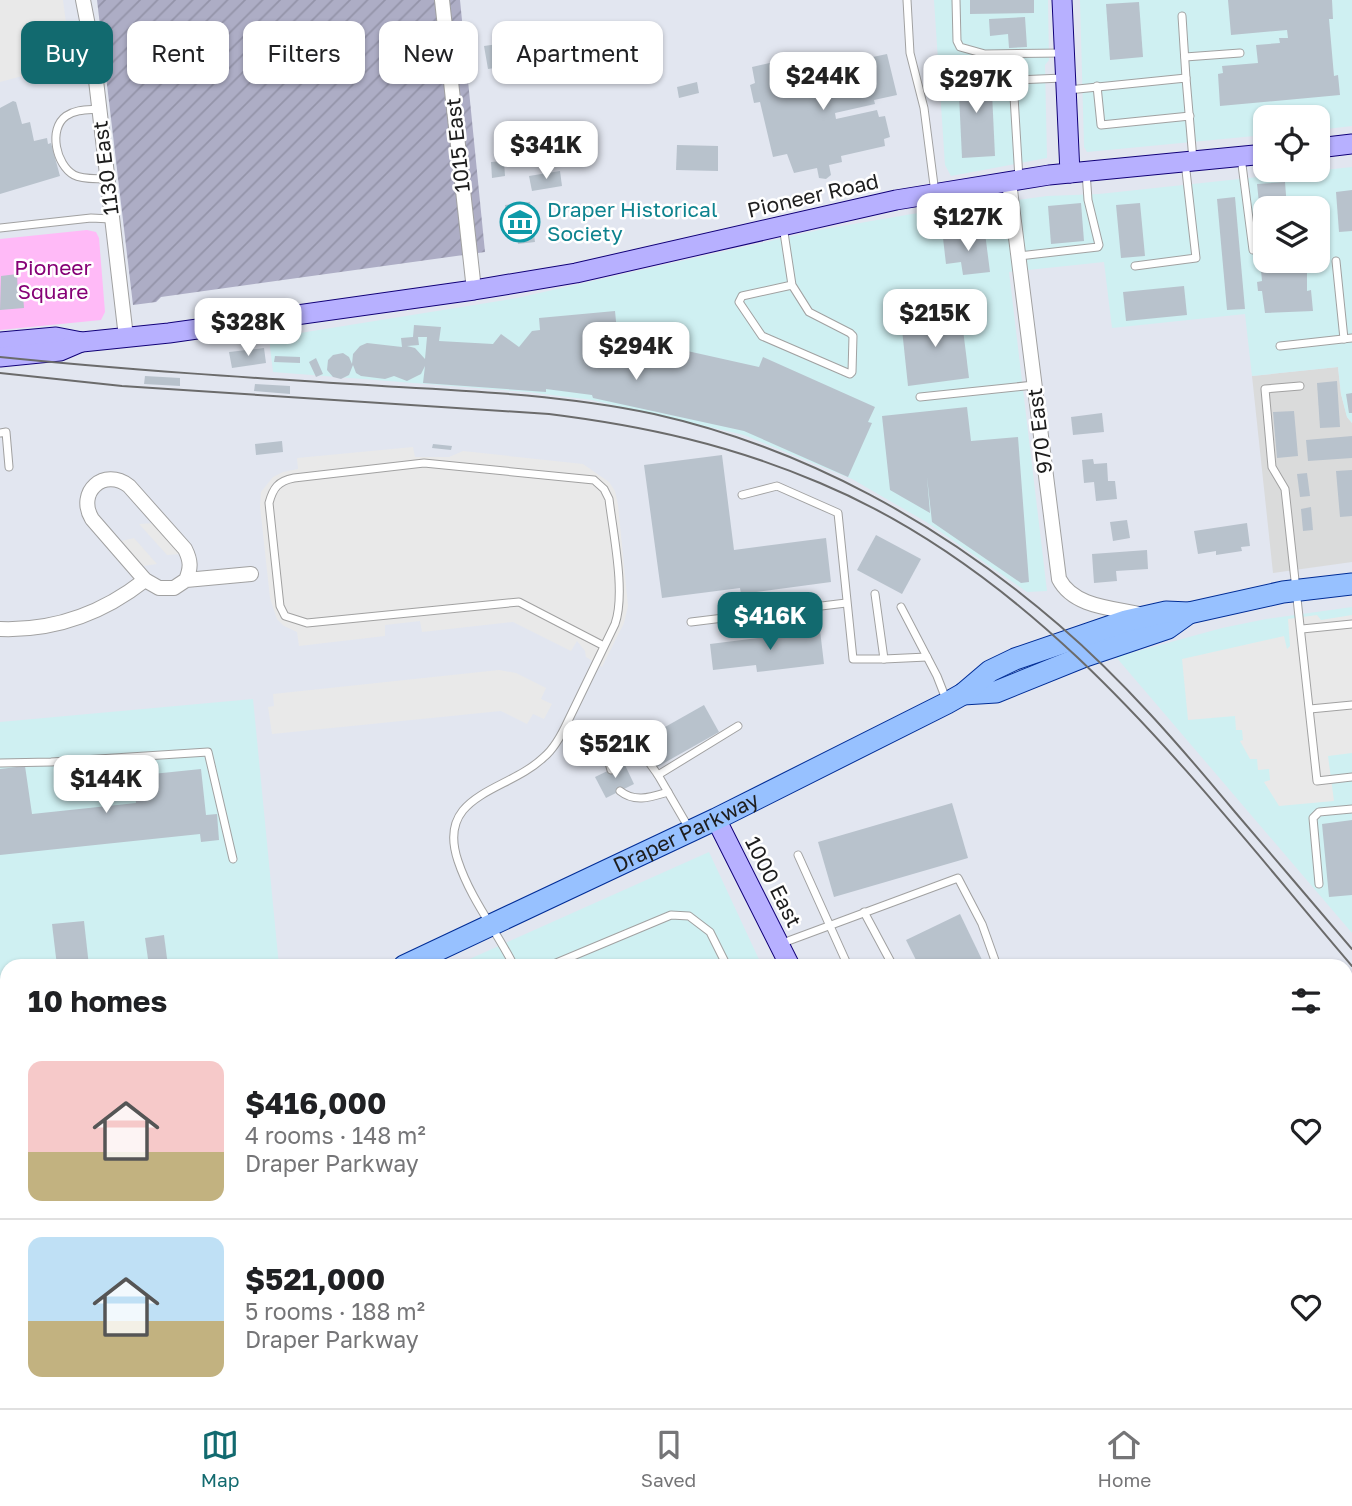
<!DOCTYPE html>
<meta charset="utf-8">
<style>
body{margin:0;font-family:"Golos Text",sans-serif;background:#f2f2f2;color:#202124;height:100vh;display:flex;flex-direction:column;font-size:26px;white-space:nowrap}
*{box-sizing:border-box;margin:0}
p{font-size:23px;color:#757577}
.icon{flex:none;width:38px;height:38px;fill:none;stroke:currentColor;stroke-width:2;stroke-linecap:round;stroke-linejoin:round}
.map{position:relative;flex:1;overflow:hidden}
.side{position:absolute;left:0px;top:959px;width:1353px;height:450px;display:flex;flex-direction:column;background:#fff;border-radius:21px 21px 0 0;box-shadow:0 2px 5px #0004}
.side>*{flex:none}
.top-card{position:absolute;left:21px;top:21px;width:700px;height:63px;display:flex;gap:14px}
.fabs{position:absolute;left:1253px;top:105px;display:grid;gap:14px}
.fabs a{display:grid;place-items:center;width:77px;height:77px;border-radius:14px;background:#fff;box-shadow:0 2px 5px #0004;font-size:35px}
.price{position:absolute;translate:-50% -60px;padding:0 16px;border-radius:14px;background:#fff;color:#222;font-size:23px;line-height:46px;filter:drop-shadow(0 2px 4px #0008)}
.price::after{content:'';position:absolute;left:50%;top:42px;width:21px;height:16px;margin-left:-10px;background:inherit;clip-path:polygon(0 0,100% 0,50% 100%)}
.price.selected{background:#126a6f;color:#fff}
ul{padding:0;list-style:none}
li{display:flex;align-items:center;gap:21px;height:175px;padding:0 28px}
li+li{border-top:2px solid #e0e0e0}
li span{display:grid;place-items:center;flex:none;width:196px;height:140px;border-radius:14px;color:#555}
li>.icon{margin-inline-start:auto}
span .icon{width:84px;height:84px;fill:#fffc;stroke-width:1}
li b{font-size:30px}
h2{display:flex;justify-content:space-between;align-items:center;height:84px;padding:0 28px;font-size:30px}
.tag{padding:0 24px;border-radius:14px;background:#fff;box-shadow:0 2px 5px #0004;font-size:24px;line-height:63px}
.tag.selected{background:#126a6f;color:#fff}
.menu{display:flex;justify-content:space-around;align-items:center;height:98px;border-top:2px solid #e0e0e0;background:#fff;font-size:19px;color:#757577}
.menu a{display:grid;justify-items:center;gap:4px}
.menu .selected{color:#126a6f}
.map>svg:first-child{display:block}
.residential{fill:#dadbdb}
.commercial{fill:#cff0f2;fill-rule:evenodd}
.construction{fill:url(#construction-furrows)}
.park{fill:#ffbaf7}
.pitch{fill:#e7789f}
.parking{fill:#e9e9e9}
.building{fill:#b8c2cc;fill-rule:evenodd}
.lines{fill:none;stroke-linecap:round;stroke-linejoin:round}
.lane-casing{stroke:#a1a1a1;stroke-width:9}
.street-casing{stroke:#a1a1a1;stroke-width:16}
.secondary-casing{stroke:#110078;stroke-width:21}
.primary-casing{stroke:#002d96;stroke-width:23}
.lane{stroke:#fff;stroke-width:7}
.street{stroke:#fff;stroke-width:14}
.secondary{stroke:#b7b0ff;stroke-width:19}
.primary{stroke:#97c1ff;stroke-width:21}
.tram{stroke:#6b6b6b;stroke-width:2}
.labels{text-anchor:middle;stroke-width:5;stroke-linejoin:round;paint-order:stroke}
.street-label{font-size:21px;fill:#1d1d1d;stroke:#fff}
.culture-label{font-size:21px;fill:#0d838f;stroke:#fff;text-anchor:start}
.park-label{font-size:21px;fill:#860176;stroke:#fff}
</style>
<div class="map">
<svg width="1352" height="1408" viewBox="0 0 1352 1408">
<defs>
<pattern id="construction-furrows" width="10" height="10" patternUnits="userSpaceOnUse" patternTransform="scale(1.75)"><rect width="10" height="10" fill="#adadc5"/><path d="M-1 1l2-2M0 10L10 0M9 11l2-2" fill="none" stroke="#9494a9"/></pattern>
</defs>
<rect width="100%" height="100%" fill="#e2e6f0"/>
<g class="residential">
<polygon points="1338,367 1341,394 1347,417 1352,423 1352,562 1273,573 1252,376"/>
<polygon points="1352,1377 1352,1408 1079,1408 1134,1402 1346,1402 1346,1378"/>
</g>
<g class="commercial">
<polygon points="934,0 1048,0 1049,60 1045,65 1047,158 951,176 945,165"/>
<polygon points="1080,0 1352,0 1352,126 1318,130 1318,117 1265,117 1265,135 1087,152 1084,147"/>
<path d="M1352,167V423L1347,417L1341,394L1338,367L1252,376L1245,314L1112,328L1104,262L1009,272L1047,591L1027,592L928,523L852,479L744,435L592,400L528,392L273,372L269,338L517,298L819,230L912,214L1047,196L1099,194ZM1265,208H1318V261H1265Z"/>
<polygon points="1352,607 1352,933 1116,657 1222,628 1266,619"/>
<polygon points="253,699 279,966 7,966 7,1099 0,1100 0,722"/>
<polygon points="709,852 762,966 454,966"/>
</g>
<polygon class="construction" points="97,0 460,0 485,252 161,297 156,302 133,305"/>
<g class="park">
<polygon points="87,230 96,232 99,238 105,312 101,320 0,330 0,239"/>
<polygon points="642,1402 922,1402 923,1408 642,1408"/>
</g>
<polygon class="pitch" points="773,1402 885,1402 885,1408 774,1408"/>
<g class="parking">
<polygon points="0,0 63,0 72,68 37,72 0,82"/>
<polygon points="413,447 415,457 449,457 463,451 583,464 609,482 615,491 618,505 628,606 624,623 602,667 586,657 585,651 577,641 571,651 513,622 422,632 420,621 385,625 385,636 299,646 297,632 284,626 277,619 270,598 260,506 261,492 273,477 283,472 298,469 297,458"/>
<polygon points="154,523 182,554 167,555 139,524"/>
<polygon points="134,538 157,564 143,566 121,541"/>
<polygon points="1317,615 1321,620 1352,615 1352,753 1328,756 1334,801 1279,806 1264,782 1270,780 1269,769 1258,770 1257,759 1250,759 1240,741 1243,740 1242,730 1236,730 1235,716 1188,720 1182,659 1284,636 1287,649 1290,646 1288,619"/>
<polygon points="499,670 516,673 546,688 541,699 552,704 544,719 533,714 527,724 501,711 272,734 268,707 274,706 273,694"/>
<polygon points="0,1104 7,1104 7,1191 0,1192"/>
<polygon points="0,1299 7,1299 7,1366 0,1367"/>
</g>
<g class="building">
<polygon points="970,0 1034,0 1034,13 970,14"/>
<polygon points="1228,0 1332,0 1333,19 1329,19 1334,76 1338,75 1340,95 1220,106 1218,74 1223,73 1222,66 1258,63 1256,45 1280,43 1279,38 1288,38 1287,30 1231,35"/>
<polygon points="1139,2 1143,57 1110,60 1106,4"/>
<polygon points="1025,17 1027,47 1009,48 1008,34 990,36 989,19"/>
<polygon points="519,31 521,44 547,40 550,60 488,69 484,46 505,43 504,33"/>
<polygon points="887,54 897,95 874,100 875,104 835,113 836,119 877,110 879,117 885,116 890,137 884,139 885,146 841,156 842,162 829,165 831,175 826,179 819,178 817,168 794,173 787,154 773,157 760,102 754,103 750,85 755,83 752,67 791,58 797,83 809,80 812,92 819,90 818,85 837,81 834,70 850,67 849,62"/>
<polygon points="991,72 995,156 962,158 958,74"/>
<polygon points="697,82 699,93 679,98 677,87"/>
<polygon points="13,101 16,102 22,124 30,122 34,141 47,138 48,144 51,143 60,176 0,194 0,108"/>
<polygon points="677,145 718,146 718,171 676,170"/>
<polygon points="504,161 505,176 492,178 491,162"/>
<polygon points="560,171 562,186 532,191 529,176"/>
<polygon points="1285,182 1287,208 1270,208 1269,202 1259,203 1257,184"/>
<polygon points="1352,190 1352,231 1339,232 1336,192"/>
<polygon points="1235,197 1245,309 1227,310 1217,199"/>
<polygon points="530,202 535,242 518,244 517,238 510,239 505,205"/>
<polygon points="1081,203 1084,241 1051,244 1048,206"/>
<polygon points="1140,203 1145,256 1121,258 1116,205"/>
<polygon points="985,233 990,272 963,275 961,262 946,264 943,238"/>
<polygon points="1260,259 1307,261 1307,291 1311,290 1313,311 1265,313 1262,291 1258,291 1257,282 1262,281"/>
<polygon points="17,274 18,295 23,295 24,308 0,310 1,276"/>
<polygon points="1184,286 1187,315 1126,321 1123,292"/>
<path d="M615,311L618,342L638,340L759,367L763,357L875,407L868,422L872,423L848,477L744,431L593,398L592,395L546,389V392L423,383L425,366L421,374L407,381L394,376L385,379L361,376L356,373L353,365L349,375L341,379L333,377L327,370L328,360L333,355L343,353L349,357L352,364L353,354L360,346L367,343L402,347L401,338L413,337L414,325L441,327L439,341L493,344L501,334L519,347L532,331L540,330L539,318ZM418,337H427L425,359L415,348L407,346L419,345Z"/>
<polygon points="961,313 969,378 908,386 901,320"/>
<polygon points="264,348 266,363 232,368 229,352"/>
<polygon points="275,356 300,357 300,363 274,362"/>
<polygon points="316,358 323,374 316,377 309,362"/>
<polygon points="145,376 180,378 180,386 144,384"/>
<polygon points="1337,381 1340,427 1320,428 1317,383"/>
<polygon points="255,384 290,386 290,394 254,391"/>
<polygon points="1352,393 1352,413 1349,413 1346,394"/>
<polygon points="967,407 971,441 1018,437 1029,582 1021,583 932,522 927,477 930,513 890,490 882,416"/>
<polygon points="1294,411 1298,456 1277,458 1273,412"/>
<polygon points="1102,413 1104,432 1073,435 1071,417"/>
<polygon points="1352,436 1352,458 1308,461 1306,440"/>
<polygon points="282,441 283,452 256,455 255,444"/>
<polygon points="433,444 452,446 451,450 432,448"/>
<polygon points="722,455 734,550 826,538 831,582 741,594 740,588 662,598 644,465"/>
<polygon points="1093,459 1094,464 1107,463 1108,481 1115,481 1117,499 1096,501 1094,482 1084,483 1082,460"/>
<polygon points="1352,470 1352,516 1340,517 1336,471"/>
<polygon points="1307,473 1310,496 1300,497 1297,474"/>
<polygon points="1311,507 1313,530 1303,531 1301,509"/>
<polygon points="1127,520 1130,538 1113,541 1110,522"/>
<polygon points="1247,523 1250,546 1241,547 1242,551 1216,555 1216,551 1198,554 1194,531"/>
<polygon points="876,535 921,559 902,594 857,570"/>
<polygon points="1147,550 1148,569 1116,571 1117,581 1094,583 1092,554"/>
<polygon points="820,630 824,664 757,672 756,665 713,670 710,644"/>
<polygon points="704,705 719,732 657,767 642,740"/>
<polygon points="624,763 634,784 606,798 595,777"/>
<polygon points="25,766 32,814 136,803 133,776 201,769 206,815 217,814 219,840 201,842 200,834 0,855 0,769"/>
<polygon points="952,803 968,858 834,897 818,842"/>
<polygon points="1352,820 1352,895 1329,897 1322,824"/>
<polygon points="960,914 985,966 919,966 906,940"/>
<polygon points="84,921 89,966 57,966 52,924"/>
<polygon points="164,935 168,966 149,966 145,938"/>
<polygon points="0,1207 7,1207 7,1281 0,1282"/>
<polygon points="1349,1280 1352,1281 1352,1317 1346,1315 1346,1288"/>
<polygon points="0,1396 7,1397 7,1402 23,1402 24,1408 0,1408"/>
<polygon points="42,1402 79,1403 79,1408 42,1408"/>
<polygon points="167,1402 191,1402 192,1408 167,1408"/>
<polygon points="224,1402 249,1402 250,1408 225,1408"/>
<polygon points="324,1402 359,1402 360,1408 325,1408"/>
<polygon points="378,1402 421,1402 421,1408 379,1408"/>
<polygon points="435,1402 470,1402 471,1405 436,1408"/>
<polygon points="977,1402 1007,1402 1007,1404 978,1406"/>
<polygon points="1203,1402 1229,1402 1230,1404 1225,1408 1203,1408 1201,1403"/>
</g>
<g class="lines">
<defs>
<g id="lane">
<polyline points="907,0 910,53 924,108 935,193"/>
<polyline points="956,0 957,41 960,47 985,54 1064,53"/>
<polyline points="1182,16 1186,78"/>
<polyline points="1185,57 1240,53"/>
<polyline points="1097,86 1101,125 1190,116"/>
<polyline points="1068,90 1186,78 1193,160"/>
<path d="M99,109C88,110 76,109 66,116C48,129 56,165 74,175C83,180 97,178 107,179"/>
<polyline points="1241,157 1253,250"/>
<polyline points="1019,179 1013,80 1063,78"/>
<polyline points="783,226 792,285 742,296 739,302 762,336 850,374 852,372 853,336 850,333 809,312 792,285"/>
<polyline points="0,228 91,218 111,219"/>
<polyline points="1019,256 1098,247 1099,245 1088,200 1086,172"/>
<polyline points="1336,261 1344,339"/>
<polyline points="1135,266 1196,258 1185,162"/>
<polyline points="1280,346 1352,338"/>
<polyline points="1300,386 1265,389 1272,467 1285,489 1317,781 1352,777"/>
<polyline points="920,397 1034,385"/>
<polyline points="0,433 6,432 9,467"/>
<polyline points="742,495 777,486 838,513 853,659 884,659 875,594"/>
<polyline points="901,607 937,676 946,699"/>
<polyline points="691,622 846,603"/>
<polyline points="1302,629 1352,624"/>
<polyline points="884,659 927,657"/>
<polyline points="1310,709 1352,705"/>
<polyline points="0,763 51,762 208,752 233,859"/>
<path d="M611,770C605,752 612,745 630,743L641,751L658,775"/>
<path d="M620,791C635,803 651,797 668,792"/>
<polyline points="690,830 658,775 738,726"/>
<polyline points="798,855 848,966"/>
<polyline points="1319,884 1313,818 1319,812 1352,809"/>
<polyline points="864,912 893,966"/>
<polyline points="780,944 958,878 982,924 997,966"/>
<polyline points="240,964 240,966"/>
<path d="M514,966C496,930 471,900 458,861C435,793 508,792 544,757C555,748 562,734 568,721L615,624C626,593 613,533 609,499L604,489L594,480L424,463L294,478C278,481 273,488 269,503L280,606L285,616L307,623L519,602L604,646"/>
<polyline points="549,966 671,915 689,916 710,932 727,966"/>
<polyline points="0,1130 7,1130"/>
<polyline points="0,1171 7,1170"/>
<polyline points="0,1316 7,1315"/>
<polyline points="0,1360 7,1359"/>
</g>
<g id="street">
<polyline points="83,0 92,46 126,337"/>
<polyline points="442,0 474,290"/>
<path d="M1009,182L1059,579C1074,608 1115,608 1144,615"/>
<path d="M186,580C191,568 191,561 185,549L129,486C104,467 76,492 92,519L145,580L159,588H174L186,580L251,574"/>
<path d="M0,629C54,631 103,613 145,580"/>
<polyline points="1346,1178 1352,1178"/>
<polyline points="559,1402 559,1408"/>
<polyline points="1273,1402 1275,1408"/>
</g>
<g id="secondary">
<polyline points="1062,0 1070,173"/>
<polyline points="1318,148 1352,144"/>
<polyline points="0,342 56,337 82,342 169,333 474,290 576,273 896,200 1049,175 1265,154"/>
<polyline points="0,357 60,351 81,342"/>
<polyline points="716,819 790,966"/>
<polyline points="940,1402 941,1408"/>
</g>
<g id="primary">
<polyline points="963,694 996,692 1085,656 1168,628 1189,613"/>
<path id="s1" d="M404,966L716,819L947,703L963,694L990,671L1015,659L1126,621L1166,612L1189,613L1283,592L1352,584"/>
<polyline points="0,1069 7,1069"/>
</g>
</defs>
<use href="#lane" class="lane-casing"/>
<use href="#street" class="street-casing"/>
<use href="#secondary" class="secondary-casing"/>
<use href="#primary" class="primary-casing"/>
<use href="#lane" class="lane"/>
<use href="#street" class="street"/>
<use href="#secondary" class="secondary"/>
<use href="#primary" class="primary"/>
<g class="tram">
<path d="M0,357C127,370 254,378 382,386C473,391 564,395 654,414C805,448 942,524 1059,625C1124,681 1180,746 1235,812C1274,858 1313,903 1352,949"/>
<path d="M0,373L122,386L549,414C645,426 731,445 820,483C1047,578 1197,785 1352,966"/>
</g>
</g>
<defs>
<symbol id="museum-ring" viewBox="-11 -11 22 22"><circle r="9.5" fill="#fff" stroke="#0f9aa8" stroke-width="1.5"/><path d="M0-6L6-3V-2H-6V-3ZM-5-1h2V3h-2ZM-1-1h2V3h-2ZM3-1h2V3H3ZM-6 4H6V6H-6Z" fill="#0f9aa8"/></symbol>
</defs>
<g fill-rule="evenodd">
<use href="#museum-ring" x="498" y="200" width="44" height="44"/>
</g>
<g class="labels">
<g class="street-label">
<text transform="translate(458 145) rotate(-96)" y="7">1015 East</text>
<text transform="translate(106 168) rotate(-97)" y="7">1130 East</text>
<text transform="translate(813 196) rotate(-13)" y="7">Pioneer Road</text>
<text transform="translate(1040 431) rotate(-97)" y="7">970 East</text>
<text dy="7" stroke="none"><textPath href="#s1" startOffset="312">Draper Parkway</textPath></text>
<text transform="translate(773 882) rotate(63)" y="7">1000 East</text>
</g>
<g class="culture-label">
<text x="547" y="217">Draper Historical<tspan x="547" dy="24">Society</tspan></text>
</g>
<g class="park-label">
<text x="53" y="275">Pioneer<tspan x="53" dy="24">Square</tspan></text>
</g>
</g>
</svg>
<div class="fabs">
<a><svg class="icon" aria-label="locate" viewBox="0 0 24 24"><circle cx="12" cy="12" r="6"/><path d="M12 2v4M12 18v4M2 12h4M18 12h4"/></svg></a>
<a><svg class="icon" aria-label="layers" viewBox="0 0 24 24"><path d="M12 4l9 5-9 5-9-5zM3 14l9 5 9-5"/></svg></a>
</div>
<b class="price" style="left:823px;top:112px">$244K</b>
<b class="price" style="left:976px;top:115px">$297K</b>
<b class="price" style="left:546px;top:181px">$341K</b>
<b class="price" style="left:968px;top:253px">$127K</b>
<b class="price" style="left:935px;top:349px">$215K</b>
<b class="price" style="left:248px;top:358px">$328K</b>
<b class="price" style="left:636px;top:382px">$294K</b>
<b class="price selected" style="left:770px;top:652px">$416K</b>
<b class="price" style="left:615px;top:780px">$521K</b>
<b class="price" style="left:106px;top:815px">$144K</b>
<div class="top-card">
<a class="tag selected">Buy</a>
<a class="tag">Rent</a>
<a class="tag">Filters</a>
<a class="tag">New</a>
<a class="tag">Apartment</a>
</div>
<section class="side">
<h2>10 homes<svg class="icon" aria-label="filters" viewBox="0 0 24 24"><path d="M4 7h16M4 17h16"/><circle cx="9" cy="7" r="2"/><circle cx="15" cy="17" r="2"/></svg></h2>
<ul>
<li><span style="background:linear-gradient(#f6c9c9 65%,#c2b280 0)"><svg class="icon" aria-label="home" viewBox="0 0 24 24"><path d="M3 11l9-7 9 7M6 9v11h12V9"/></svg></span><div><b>$416,000</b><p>4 rooms · 148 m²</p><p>Draper Parkway</p></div><svg class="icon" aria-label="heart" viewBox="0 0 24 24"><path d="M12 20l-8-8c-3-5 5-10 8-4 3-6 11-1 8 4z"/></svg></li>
<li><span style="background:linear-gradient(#bfe0f5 60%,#c2b280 0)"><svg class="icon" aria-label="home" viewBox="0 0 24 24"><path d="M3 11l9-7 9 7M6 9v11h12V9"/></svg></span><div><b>$521,000</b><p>5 rooms · 188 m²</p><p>Draper Parkway</p></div><svg class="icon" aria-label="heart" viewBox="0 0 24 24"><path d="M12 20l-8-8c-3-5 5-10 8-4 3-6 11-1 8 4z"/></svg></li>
</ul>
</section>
</div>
<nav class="menu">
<a class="selected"><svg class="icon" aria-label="map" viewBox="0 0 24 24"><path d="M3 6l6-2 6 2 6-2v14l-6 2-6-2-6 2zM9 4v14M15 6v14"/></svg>Map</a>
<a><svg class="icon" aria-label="saved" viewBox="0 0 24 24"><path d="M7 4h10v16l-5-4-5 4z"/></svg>Saved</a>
<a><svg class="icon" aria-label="home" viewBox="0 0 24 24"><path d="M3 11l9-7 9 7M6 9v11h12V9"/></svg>Home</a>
</nav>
